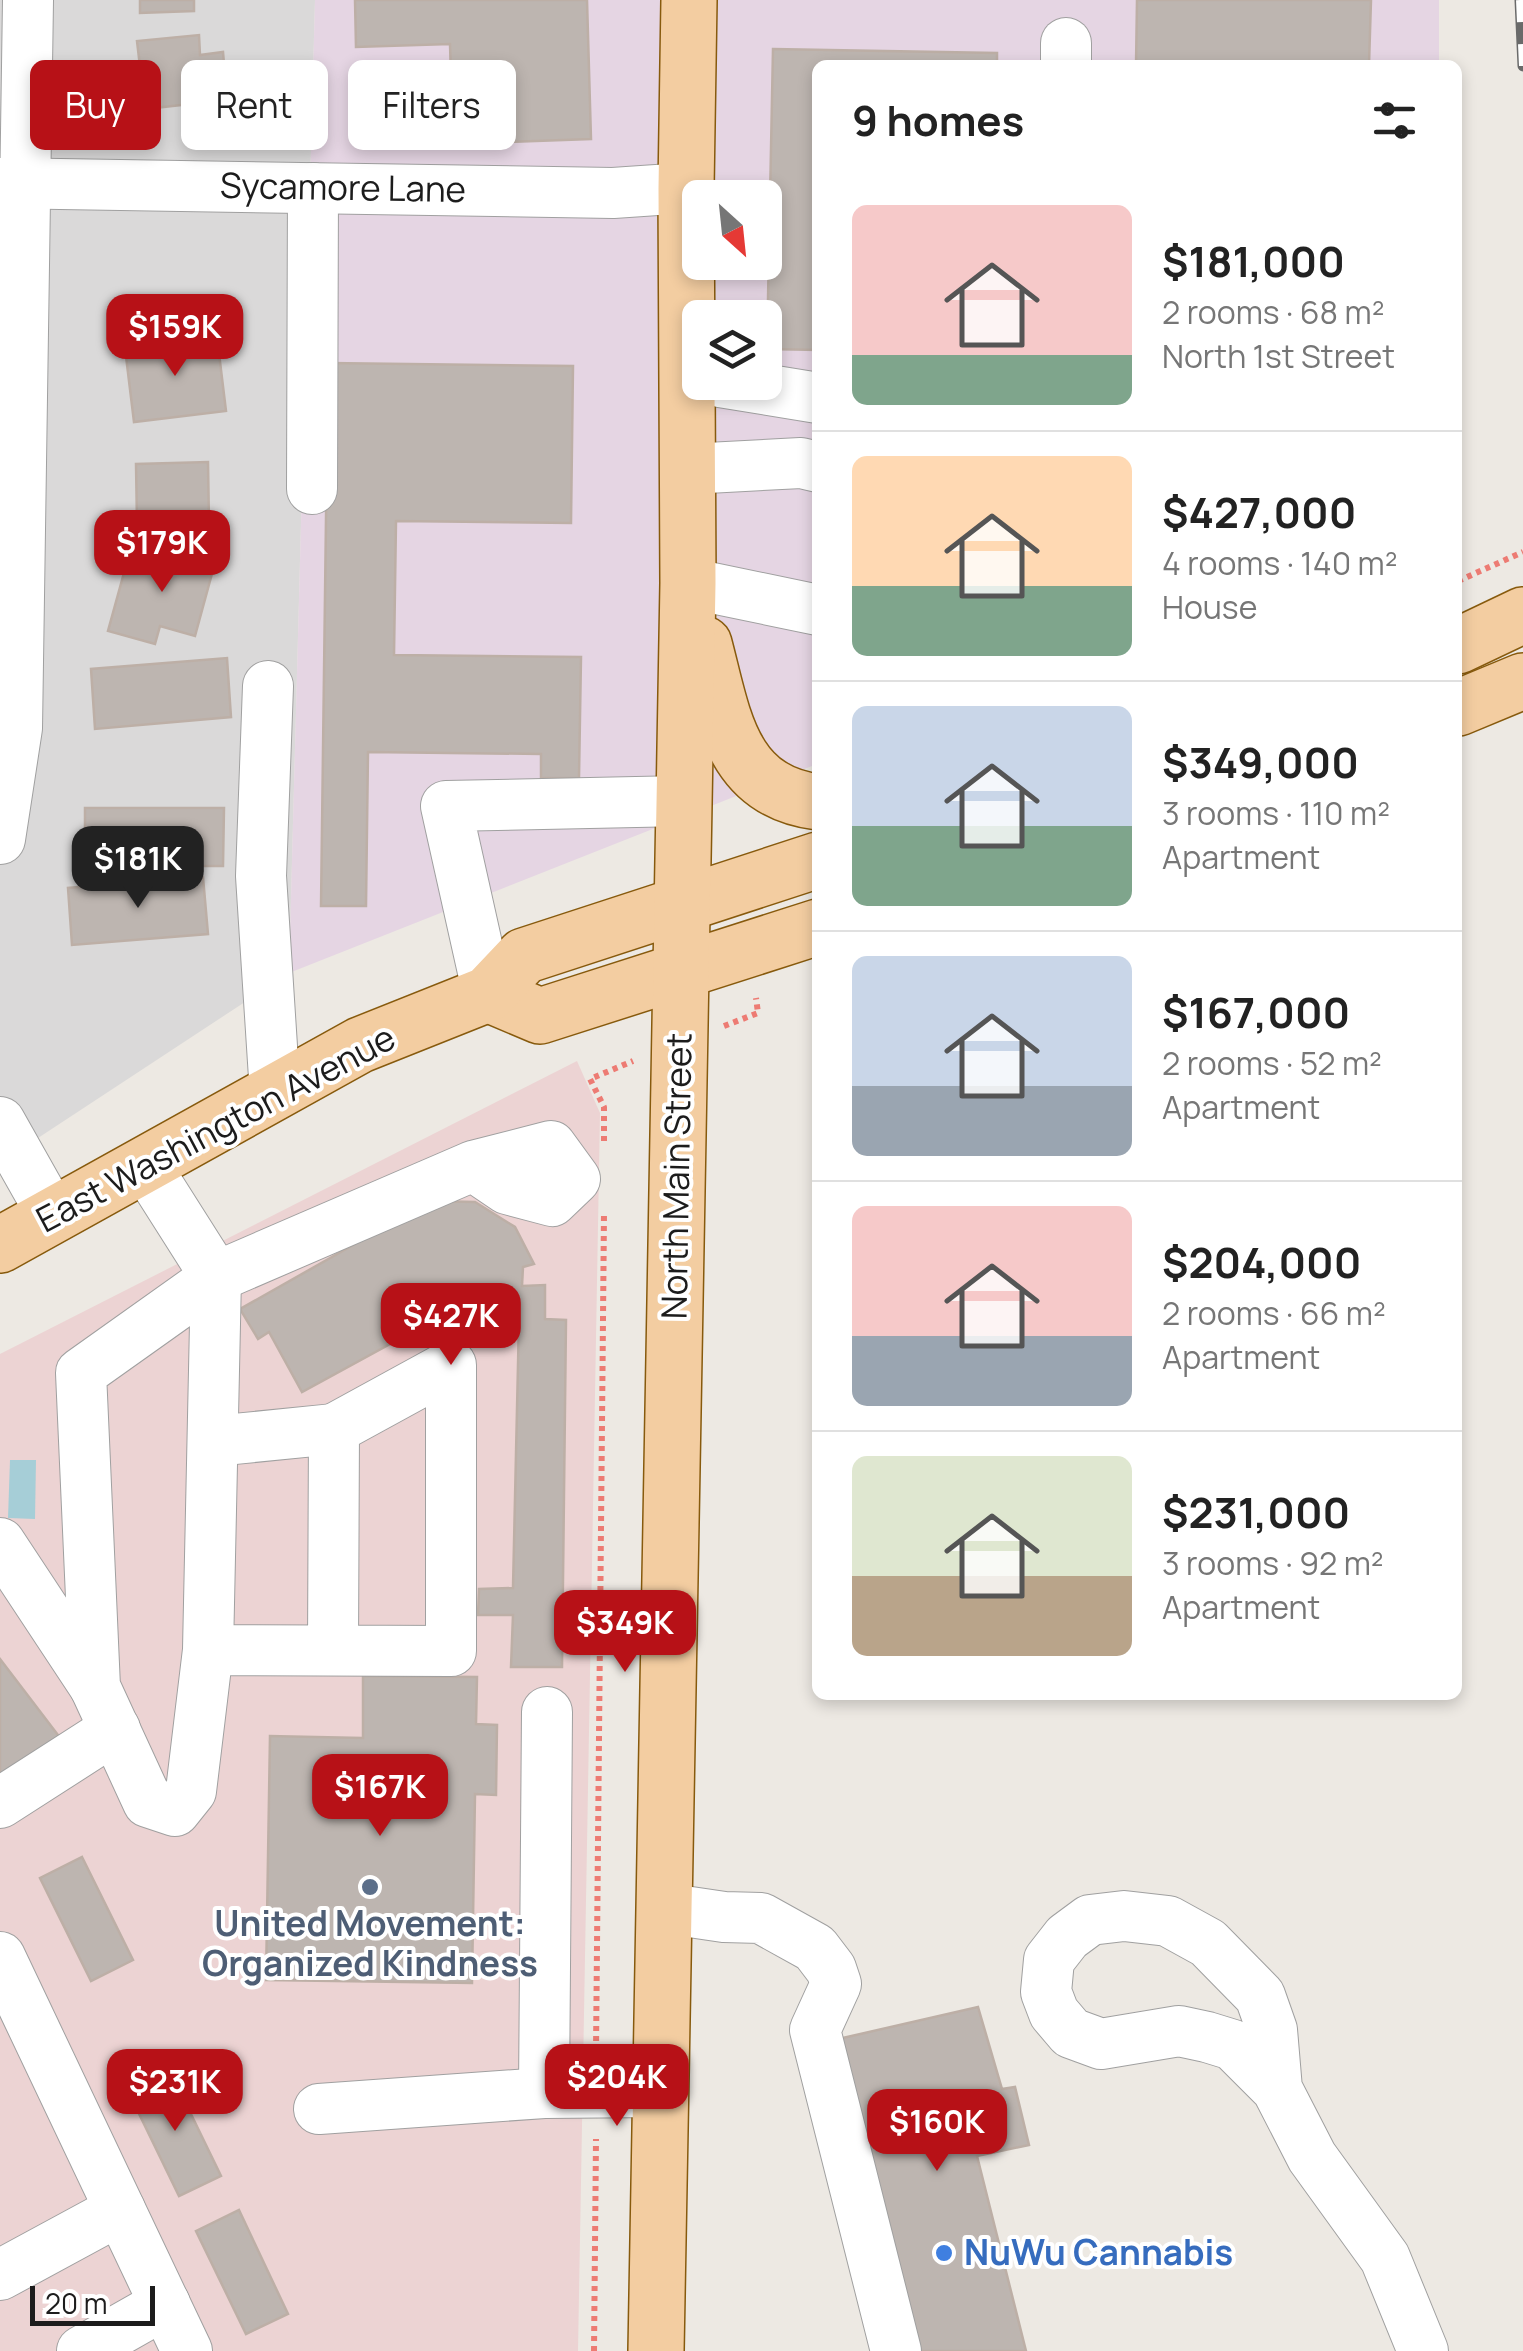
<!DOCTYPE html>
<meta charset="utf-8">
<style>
body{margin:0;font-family:Manrope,sans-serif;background:#f6f6f6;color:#222;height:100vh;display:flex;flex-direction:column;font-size:38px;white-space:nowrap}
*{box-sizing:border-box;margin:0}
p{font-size:32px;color:#767676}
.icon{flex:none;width:55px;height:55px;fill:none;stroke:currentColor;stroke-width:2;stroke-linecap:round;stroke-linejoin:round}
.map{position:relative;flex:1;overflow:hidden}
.details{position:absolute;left:812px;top:60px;width:650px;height:1640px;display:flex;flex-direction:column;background:#fff;border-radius:15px;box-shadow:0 5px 15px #0003}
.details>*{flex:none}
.guide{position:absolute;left:30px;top:60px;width:632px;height:90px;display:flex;gap:20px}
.needle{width:65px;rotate:153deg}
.buttons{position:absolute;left:682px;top:180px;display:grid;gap:20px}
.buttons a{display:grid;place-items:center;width:100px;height:100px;border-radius:15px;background:#fff;box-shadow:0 5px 15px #0003;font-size:50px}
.scale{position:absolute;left:30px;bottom:25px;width:125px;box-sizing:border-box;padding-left:10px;border:5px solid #1c1c1c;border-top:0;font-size:28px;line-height:35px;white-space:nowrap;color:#1c1c1c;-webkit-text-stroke:8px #fff;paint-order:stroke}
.price{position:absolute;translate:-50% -85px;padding:0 22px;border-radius:20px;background:#b71117;color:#fff;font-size:32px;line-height:65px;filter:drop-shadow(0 2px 5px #0008)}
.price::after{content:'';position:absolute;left:50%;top:60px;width:30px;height:22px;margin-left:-15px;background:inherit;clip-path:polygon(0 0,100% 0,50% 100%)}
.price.current{background:#222;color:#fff}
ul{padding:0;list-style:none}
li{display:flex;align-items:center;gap:30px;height:250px;padding:0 40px}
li+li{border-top:2px solid #e0e0e0}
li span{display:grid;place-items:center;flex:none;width:280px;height:200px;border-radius:15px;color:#555}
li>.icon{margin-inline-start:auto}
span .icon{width:120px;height:120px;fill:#fffc;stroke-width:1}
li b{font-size:42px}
h2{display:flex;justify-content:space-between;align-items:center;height:120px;padding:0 40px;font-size:42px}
.pill{padding:0 35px;border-radius:15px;background:#fff;box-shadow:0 5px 15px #0003;font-size:35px;line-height:90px}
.pill.current{background:#b71117;color:#fff}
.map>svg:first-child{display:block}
.residential{fill:#dad9d9}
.commercial{fill:#ecd3d3}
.industrial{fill:#e5d5e3;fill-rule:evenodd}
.water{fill:#a6ced7}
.building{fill:#bdb5b0;stroke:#bdafa6;stroke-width:2.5}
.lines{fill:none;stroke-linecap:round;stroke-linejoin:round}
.minor-casing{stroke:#a0a0a0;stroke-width:52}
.major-casing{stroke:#875a0d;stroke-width:58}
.path{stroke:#ed7b73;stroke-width:6;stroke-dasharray:5 5;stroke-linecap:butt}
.minor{stroke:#fff;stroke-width:50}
.major{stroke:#f3cda1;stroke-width:55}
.rail-casing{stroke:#6a6a6a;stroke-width:11}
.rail{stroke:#fff;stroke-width:8;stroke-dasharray:22;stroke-linecap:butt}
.service-dot{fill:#5c6f8a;stroke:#fff;stroke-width:4}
.shop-dot{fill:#3f7fe0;stroke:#fff;stroke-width:4}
.labels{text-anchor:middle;stroke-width:8;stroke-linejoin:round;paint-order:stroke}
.street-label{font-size:35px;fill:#1c1c1c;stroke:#fff}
.service-label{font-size:35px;font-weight:bold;fill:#4e5e75;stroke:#fff}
.shop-label{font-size:35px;font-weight:bold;fill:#366cbe;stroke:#fff;text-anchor:start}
</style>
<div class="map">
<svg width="1523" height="2351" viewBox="0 0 1523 2351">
<rect width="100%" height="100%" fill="#ede9e3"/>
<polygon class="residential" points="0,0 315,0 289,973 0,1163"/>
<polygon class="commercial" points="577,1061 600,1113 578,2351 0,2351 0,1354"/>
<path class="industrial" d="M315,0H1439V65H818L817,764L289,973ZM700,198H765V262H700ZM700,318H765V382H700Z"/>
<polygon class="water" points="10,1460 36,1460 35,1519 8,1518"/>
<g class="building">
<polygon points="140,0 194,0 194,11 140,13"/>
<polygon points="355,0 587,0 591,139 453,144 450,44 356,47"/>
<polygon points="1137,0 1371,0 1369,65 1136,65"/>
<polygon points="199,35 200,55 223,52 227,100 145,109 137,41"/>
<polygon points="773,49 997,53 997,65 818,65 818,350 767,349"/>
<polygon points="217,337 226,411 134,422 125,348"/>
<polygon points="328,363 573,366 571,523 396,521 394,655 581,657 579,778 541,778 541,754 368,752 366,906 321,906"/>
<polygon points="208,462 209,523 137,524 136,464"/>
<polygon points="169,547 216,559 195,636 160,626 155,644 108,631 130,551 166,561"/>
<polygon points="227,658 231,717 95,729 91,669"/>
<polygon points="85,808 224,808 223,866 85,866"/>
<polygon points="203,877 208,934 72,945 68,888"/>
<polygon points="431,1201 475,1202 515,1227 534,1264 523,1267 522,1286 545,1285 545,1319 566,1320 562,1667 511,1667 513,1615 478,1615 479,1589 513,1588 519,1320 436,1319 302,1392 269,1332 258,1339 240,1309"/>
<polygon points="0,1659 61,1739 0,1785"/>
<polygon points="363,1676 477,1677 476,1724 497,1725 496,1795 475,1794 472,1983 266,1980 270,1736 363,1738"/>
<polygon points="82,1857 133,1960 91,1981 40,1878"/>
<polygon points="978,2007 1002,2089 1015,2087 1029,2145 977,2156 1026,2351 910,2351 834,2040"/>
<polygon points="171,2073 221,2176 179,2196 129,2093"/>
<polygon points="239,2210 288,2314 246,2334 196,2231"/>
</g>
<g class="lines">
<defs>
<g id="minor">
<polyline points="1066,43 1066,65"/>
<polyline points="0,183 613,193 686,188"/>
<polyline points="720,382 818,398"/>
<polyline points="688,469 801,463 818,467"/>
<polyline points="312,489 313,188"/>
<polyline points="688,583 818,610"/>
<polyline points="268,686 261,876 275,1093"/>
<polyline points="0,839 17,728 28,0"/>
<polyline points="488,994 446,806 683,801"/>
<polyline points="0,1122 53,1216"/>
<polyline points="145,1165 216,1277 473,1166 507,1189 552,1201 575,1179 551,1146 473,1166"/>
<polyline points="214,1441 334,1429"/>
<polyline points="0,1543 95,1687"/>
<polyline points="208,1650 191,1791 175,1811 148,1802 95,1687 81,1373 216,1277 208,1650 451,1651 451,1365 334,1429 333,1648"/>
<polyline points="0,1803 115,1729"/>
<polyline points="663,1908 724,1917 761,1918 815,1948 831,1969 836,1984 815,2030 896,2351"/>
<polyline points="0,1957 187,2351"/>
<polyline points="1277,2089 1233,2045 1207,2037 1179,2031 1101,2044 1071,2033 1054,2013 1046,1992 1049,1960 1067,1937 1090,1920 1124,1916 1168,1921 1208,1943 1260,1996 1272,2030 1277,2089 1312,2157 1385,2258 1423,2351"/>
<polyline points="544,2093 547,1712"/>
<polyline points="319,2109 544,2093 660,2092"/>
<polyline points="0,2275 120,2210"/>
<polyline points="82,2351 165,2304"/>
</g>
<g id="major">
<path d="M704,644C723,715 730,791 818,802"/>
<polyline points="1458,646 1523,615"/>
<polyline points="1458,708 1523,681"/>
<polyline points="488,994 540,1016 818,927"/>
<polyline points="0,1245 360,1045 488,994 524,956 818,860"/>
<polyline points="656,2351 688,583 686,188 689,0"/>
</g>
</defs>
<use href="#minor" class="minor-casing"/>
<use href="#major" class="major-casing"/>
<g class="path">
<polyline points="1458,581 1523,552"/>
<polyline points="724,1026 758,1013 756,998"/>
<polyline points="604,1141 604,1107 590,1079 633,1061"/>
<polyline points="596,2051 604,1214"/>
<polyline points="594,2351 596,2139"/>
</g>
<use href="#minor" class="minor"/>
<use href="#major" class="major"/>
<defs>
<polyline id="rail" points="1520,0 1523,66"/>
</defs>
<use href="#rail" class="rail-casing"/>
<use href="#rail" class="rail"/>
</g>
<circle class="service-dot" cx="370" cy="1887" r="10"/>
<circle class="shop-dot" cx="944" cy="2253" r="10"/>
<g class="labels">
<g class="street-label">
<text transform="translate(343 188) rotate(1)" y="12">Sycamore Lane</text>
<text transform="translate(216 1129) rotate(-28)" y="12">East Washington Avenue</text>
<text transform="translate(677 1176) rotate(-89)" y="12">North Main Street</text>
</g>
<g class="service-label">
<text x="370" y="1936">United Movement:<tspan x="370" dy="40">Organized Kindness</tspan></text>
</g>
<g class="shop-label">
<text x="964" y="2265">NuWu Cannabis</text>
</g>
</g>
</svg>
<div class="buttons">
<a><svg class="needle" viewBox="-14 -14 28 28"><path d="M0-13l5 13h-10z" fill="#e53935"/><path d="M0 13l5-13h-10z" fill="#767676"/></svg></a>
<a><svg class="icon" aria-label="layers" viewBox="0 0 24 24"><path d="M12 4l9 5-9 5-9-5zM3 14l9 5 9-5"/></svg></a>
</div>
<div class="scale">20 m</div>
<b class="price" style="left:175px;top:379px">$159K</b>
<b class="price" style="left:162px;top:595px">$179K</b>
<b class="price current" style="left:138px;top:911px">$181K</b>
<b class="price" style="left:451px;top:1368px">$427K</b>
<b class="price" style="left:625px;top:1675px">$349K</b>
<b class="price" style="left:380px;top:1839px">$167K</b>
<b class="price" style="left:617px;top:2129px">$204K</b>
<b class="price" style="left:175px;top:2134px">$231K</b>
<b class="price" style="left:937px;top:2174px">$160K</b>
<div class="guide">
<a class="pill current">Buy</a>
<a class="pill">Rent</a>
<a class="pill">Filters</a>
</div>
<section class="details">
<h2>9 homes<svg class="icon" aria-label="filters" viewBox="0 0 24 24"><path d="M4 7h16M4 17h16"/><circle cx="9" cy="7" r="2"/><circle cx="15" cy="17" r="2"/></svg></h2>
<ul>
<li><span style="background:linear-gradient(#f6c9c9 75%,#7fa58c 0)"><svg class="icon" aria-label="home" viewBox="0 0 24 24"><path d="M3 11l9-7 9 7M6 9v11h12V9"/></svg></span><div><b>$181,000</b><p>2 rooms · 68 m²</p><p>North 1st Street</p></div></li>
<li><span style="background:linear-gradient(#ffd9b3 65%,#7fa58c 0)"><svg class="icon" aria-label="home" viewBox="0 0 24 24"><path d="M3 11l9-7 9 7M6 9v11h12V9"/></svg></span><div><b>$427,000</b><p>4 rooms · 140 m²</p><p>House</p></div></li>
<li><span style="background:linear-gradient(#c9d6e8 60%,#7fa58c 0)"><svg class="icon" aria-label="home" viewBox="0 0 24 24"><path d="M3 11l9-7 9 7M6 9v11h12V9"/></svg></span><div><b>$349,000</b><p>3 rooms · 110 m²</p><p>Apartment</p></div></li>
<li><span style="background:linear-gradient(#c9d6e8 65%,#9aa5b1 0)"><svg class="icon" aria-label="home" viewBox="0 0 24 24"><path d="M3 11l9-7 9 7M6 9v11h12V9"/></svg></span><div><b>$167,000</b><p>2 rooms · 52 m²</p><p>Apartment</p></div></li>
<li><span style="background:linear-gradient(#f6c9c9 65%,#9aa5b1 0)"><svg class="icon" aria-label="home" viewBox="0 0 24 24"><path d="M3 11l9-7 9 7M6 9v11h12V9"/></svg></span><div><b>$204,000</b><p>2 rooms · 66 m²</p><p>Apartment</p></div></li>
<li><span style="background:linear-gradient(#dfe7d0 60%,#b9a48a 0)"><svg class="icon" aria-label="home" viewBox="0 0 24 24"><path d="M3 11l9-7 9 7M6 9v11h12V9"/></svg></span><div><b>$231,000</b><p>3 rooms · 92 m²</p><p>Apartment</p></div></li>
</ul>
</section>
</div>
